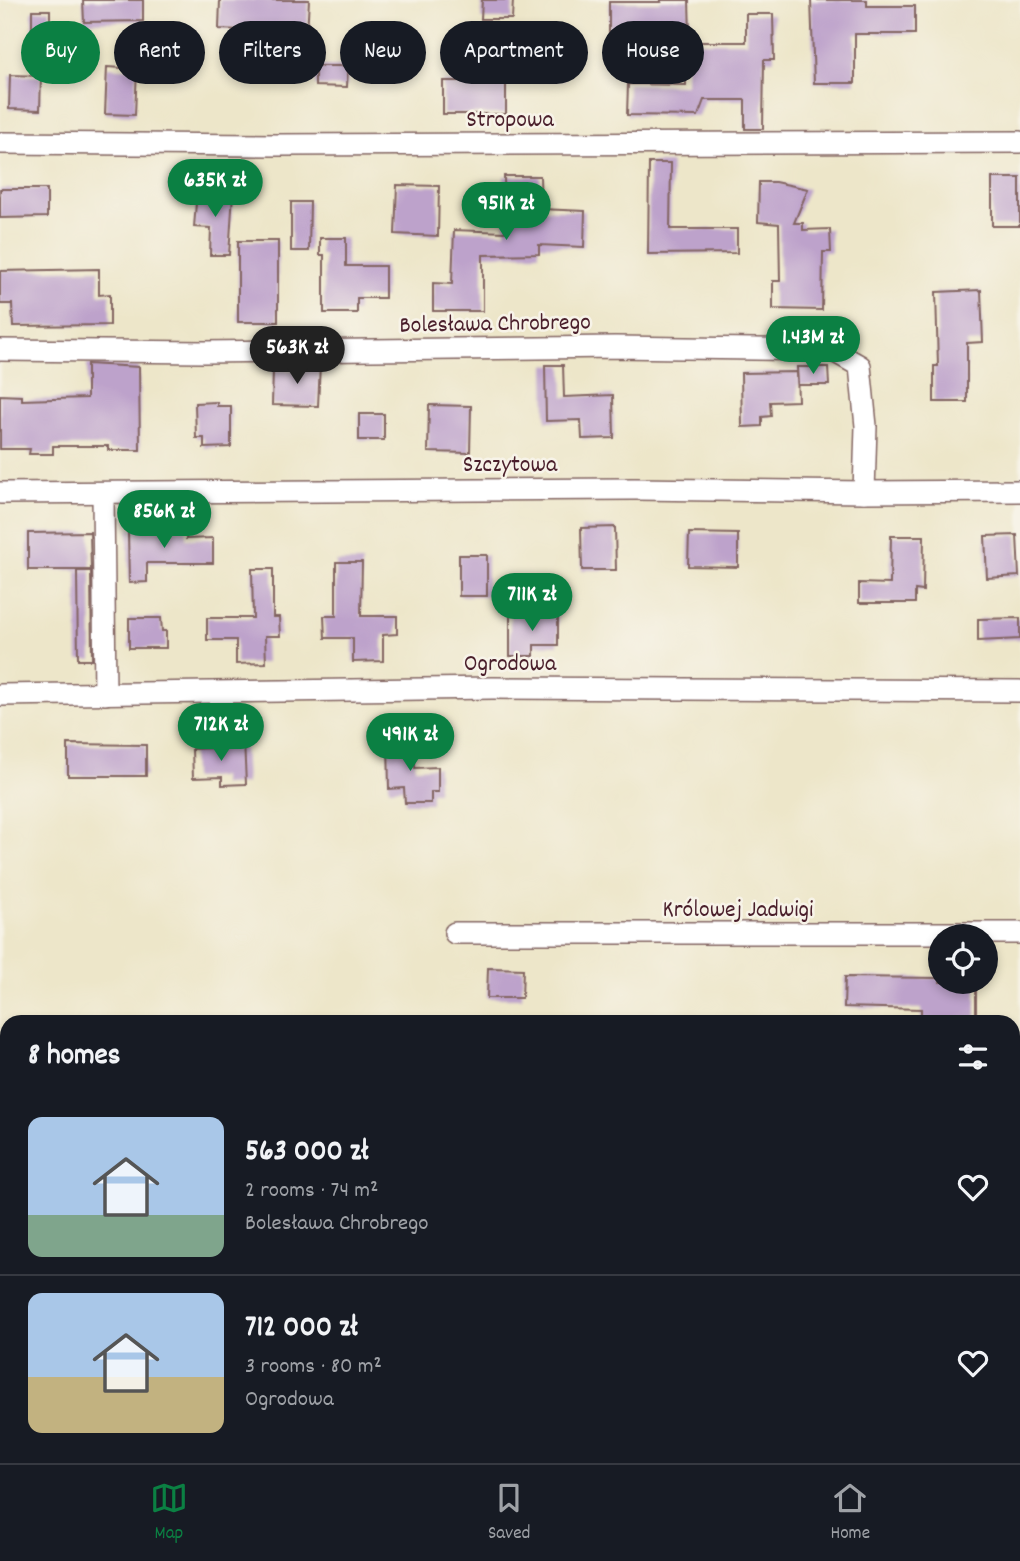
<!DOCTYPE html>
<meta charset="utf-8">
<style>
body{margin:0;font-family:Dekko,sans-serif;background:#242831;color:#f1f3f6;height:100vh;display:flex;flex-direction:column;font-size:26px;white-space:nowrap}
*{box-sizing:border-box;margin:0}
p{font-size:23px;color:#9ea1a6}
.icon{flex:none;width:38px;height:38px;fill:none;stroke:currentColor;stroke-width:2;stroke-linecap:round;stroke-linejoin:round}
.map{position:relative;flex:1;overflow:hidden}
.drawer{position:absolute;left:0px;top:1015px;width:1020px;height:448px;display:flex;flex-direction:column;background:#171b24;border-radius:21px 21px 0 0;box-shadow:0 4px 10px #0003}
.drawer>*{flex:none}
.banner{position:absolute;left:21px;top:21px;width:978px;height:63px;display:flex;gap:14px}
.buttons{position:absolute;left:928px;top:924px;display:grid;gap:14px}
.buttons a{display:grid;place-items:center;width:70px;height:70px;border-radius:50%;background:#171b24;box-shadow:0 4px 10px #0003;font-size:35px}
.price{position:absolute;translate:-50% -60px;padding:0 16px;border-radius:24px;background:#0b8043;color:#fff;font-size:23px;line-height:46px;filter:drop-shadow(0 2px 4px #0008)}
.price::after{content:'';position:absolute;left:50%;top:42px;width:21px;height:16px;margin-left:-10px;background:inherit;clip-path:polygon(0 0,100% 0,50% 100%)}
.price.on{background:#222;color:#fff}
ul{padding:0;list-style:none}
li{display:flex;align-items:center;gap:21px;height:175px;padding:0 28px}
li+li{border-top:2px solid #363941}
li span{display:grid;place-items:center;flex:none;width:196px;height:140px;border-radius:14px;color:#555}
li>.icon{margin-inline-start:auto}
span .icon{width:84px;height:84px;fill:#fffc;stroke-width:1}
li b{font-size:30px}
h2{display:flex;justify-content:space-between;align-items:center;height:84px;padding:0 28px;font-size:30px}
.pill{padding:0 24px;border-radius:32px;background:#171b24;box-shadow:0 4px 10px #0003;font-size:24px;line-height:63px}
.pill.on{background:#0b8043;color:#fff}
.tabs{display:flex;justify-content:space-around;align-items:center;height:98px;border-top:2px solid #363941;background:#171b24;font-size:19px;color:#9ea1a6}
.tabs a{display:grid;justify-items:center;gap:4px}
.tabs .on{color:#0b8043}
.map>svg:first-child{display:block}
.building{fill:#bda2cb}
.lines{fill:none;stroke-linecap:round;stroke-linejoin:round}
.minor-casing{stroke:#836562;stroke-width:24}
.minor{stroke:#fff;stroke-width:21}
.labels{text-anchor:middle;stroke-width:5;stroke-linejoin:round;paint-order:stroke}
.street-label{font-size:24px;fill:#4a1f2b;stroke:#f7f3e8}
</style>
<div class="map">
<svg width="1020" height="1463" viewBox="0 0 1020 1463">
<rect width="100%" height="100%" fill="#f7f3e8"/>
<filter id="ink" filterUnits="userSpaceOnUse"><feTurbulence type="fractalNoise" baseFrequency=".0143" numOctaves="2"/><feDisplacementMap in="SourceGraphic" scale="14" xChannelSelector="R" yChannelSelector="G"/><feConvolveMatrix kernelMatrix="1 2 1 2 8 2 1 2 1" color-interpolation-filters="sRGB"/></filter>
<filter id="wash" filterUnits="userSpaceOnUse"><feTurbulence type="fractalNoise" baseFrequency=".00686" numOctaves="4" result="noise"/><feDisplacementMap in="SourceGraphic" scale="28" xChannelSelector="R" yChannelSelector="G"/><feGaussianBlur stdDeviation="1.57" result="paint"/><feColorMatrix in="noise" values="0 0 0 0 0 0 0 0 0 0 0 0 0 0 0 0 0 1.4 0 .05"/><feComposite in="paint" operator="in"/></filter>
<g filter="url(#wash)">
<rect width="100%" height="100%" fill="#ede6c9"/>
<g id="blocks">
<g class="building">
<polygon points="83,0 143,0 143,21 84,22"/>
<polygon points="220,0 309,0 307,33 219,29"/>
<polygon points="482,0 513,0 512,19 481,19"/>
<polygon points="660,0 689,0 690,37 609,37 609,2 661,2"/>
<polygon points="811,0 867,0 867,6 915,6 915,34 855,34 855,83 814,83"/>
<rect x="32" y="10" width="18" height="21"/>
<polygon points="746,14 773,14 774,60 764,60 763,129 745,129 745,100 704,100 698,116 627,115 628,84 686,85 686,42 746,42"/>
<polygon points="356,40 391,41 391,60 355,59"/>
<polygon points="563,41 564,80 530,82 528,42"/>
<polygon points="315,66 348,66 347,87 315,86"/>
<polygon points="107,67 137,69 135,115 105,114"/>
<polygon points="10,75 41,76 40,110 9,109"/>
<rect x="443" y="81" width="63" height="33"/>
<polygon points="649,163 671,163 670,229 737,229 737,253 648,254"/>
<polygon points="504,176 540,176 541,209 585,211 584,247 539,245 539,254 483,255 483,311 433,311 433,283 452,284 454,230 505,232"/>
<rect x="992" y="178" width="28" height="48"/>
<polygon points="759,182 775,182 808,189 794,223 803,223 803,230 830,229 831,252 823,252 822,310 773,309 773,281 780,281 779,224 758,222"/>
<polygon points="397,185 439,186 438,236 395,234"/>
<polygon points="0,189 47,189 47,217 0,218"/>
<polygon points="197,191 233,193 229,255 210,255 211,228 194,227"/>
<polygon points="291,202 310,202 309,251 291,251"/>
<polygon points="320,238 346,238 346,266 385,266 385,298 357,298 357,313 324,313 324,255 320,255"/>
<rect x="238" y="241" width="40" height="81"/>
<polygon points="99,269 99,295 110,294 110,325 13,326 12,304 0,304 0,271"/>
<polygon points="981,290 983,342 967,343 967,402 934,402 934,366 938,366 936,292"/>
<polygon points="87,364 139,367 140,450 108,450 108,446 53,446 53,454 29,454 30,449 0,449 0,395 22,396 22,400 87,398"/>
<polygon points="303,364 320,364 318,406 272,405 273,370 302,370"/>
<polygon points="545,365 563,365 564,397 613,395 614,438 582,439 581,420 546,421"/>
<polygon points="797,367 828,367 829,385 798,385"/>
<polygon points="797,372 798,401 770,402 771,416 762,417 762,426 742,427 741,373"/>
<polygon points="217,402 217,406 231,406 231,447 204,448 204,438 196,438 195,403"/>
<polygon points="429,405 471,406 470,453 428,452"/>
<rect x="359" y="414" width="25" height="26"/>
<polygon points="615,527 616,570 582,570 581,528"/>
<polygon points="128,529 186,529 186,539 213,538 213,563 147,563 147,582 129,583"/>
<polygon points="90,532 91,570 28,570 28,533"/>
<polygon points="689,533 738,534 738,567 688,566"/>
<polygon points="1017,535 1019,576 987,578 985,536"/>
<polygon points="891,536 924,536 923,591 915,590 915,603 859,603 859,583 890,584"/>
<rect x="459" y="555" width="28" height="41"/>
<polygon points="336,562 362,562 361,616 397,616 397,634 383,635 383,661 353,662 353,638 325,638 324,616 336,616"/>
<polygon points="252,569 273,569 273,617 279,617 280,636 265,636 266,663 236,664 236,640 207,640 207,618 253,618"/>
<polygon points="77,571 91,571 92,660 78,660"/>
<polygon points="510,615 558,615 558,645 534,645 534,656 510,656"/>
<polygon points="129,618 161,618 162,631 166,631 166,648 129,648"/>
<polygon points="1020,618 1020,639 978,641 978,619"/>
<polygon points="388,739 414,739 415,768 438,767 438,792 431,792 431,803 405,803 404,788 389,789"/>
<polygon points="244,741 246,784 222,785 222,777 193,778 192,749 213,748 213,742"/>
<polygon points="68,744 146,745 146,776 68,776"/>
<polygon points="488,968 523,969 522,998 487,998"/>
<polygon points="845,977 940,978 940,982 976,982 976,1022 921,1022 921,1009 844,1007"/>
</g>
</g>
</g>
<g filter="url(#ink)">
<use href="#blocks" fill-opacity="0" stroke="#836562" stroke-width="2"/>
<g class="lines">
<defs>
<g id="minor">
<polyline points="0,143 277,145 1020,142"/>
<polyline points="0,350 204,352 615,347 832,350 860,366 866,426 864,492"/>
<polyline points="0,493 635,489 864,492 1020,491"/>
<polyline points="103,493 105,694"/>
<polyline points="0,695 493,688 1020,691"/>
<polyline points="455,933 1020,933"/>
<polyline points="1013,1247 1020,1247"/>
<polyline points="0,1282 7,1282"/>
<polyline points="1013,1424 1020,1424"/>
<polyline points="359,1463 359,1456"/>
<polyline points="618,1463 618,1456"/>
<polyline points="945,1463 945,1456"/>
</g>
</defs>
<use href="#minor" class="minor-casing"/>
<use href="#minor" class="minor"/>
</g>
</g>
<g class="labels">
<g class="street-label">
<text x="510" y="126">Stropowa</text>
<text transform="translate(495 322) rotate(-1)" y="8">Bolesława Chrobrego</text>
<text x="510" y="471">Szczytowa</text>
<text x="510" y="670">Ogrodowa</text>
<text x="738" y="916">Królowej Jadwigi</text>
</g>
</g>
</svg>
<div class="buttons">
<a><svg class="icon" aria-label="locate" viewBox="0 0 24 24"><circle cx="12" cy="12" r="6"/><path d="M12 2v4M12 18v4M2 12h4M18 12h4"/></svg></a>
</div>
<b class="price" style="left:215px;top:219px">635K zł</b>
<b class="price" style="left:506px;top:242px">951K zł</b>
<b class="price" style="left:813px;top:376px">1.43M zł</b>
<b class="price on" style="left:297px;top:386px">563K zł</b>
<b class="price" style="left:164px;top:550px">856K zł</b>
<b class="price" style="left:532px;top:633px">711K zł</b>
<b class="price" style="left:221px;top:763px">712K zł</b>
<b class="price" style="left:410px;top:773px">491K zł</b>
<div class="banner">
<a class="pill on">Buy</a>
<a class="pill">Rent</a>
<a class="pill">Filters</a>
<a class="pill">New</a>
<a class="pill">Apartment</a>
<a class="pill">House</a>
</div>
<section class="drawer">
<h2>8 homes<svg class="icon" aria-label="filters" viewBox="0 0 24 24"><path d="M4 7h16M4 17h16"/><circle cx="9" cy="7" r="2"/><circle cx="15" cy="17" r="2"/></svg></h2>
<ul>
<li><span style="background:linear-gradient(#a9c7e8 70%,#7fa58c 0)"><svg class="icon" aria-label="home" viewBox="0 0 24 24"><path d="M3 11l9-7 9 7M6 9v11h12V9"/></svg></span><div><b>563 000 zł</b><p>2 rooms · 74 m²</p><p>Bolesława Chrobrego</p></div><svg class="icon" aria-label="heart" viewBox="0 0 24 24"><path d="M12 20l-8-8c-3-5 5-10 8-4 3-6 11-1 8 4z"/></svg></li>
<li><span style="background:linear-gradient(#a9c7e8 60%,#c2b280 0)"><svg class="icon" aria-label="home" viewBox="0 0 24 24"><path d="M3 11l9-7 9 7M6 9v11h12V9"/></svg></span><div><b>712 000 zł</b><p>3 rooms · 80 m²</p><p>Ogrodowa</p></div><svg class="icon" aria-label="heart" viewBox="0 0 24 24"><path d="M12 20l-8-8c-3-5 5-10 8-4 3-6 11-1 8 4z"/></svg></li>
</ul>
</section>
</div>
<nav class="tabs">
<a class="on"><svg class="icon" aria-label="map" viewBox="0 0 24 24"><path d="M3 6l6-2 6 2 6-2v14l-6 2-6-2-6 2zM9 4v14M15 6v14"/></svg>Map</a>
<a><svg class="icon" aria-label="saved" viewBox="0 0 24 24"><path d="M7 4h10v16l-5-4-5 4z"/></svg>Saved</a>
<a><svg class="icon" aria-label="home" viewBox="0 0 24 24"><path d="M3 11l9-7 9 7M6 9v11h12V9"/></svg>Home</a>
</nav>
